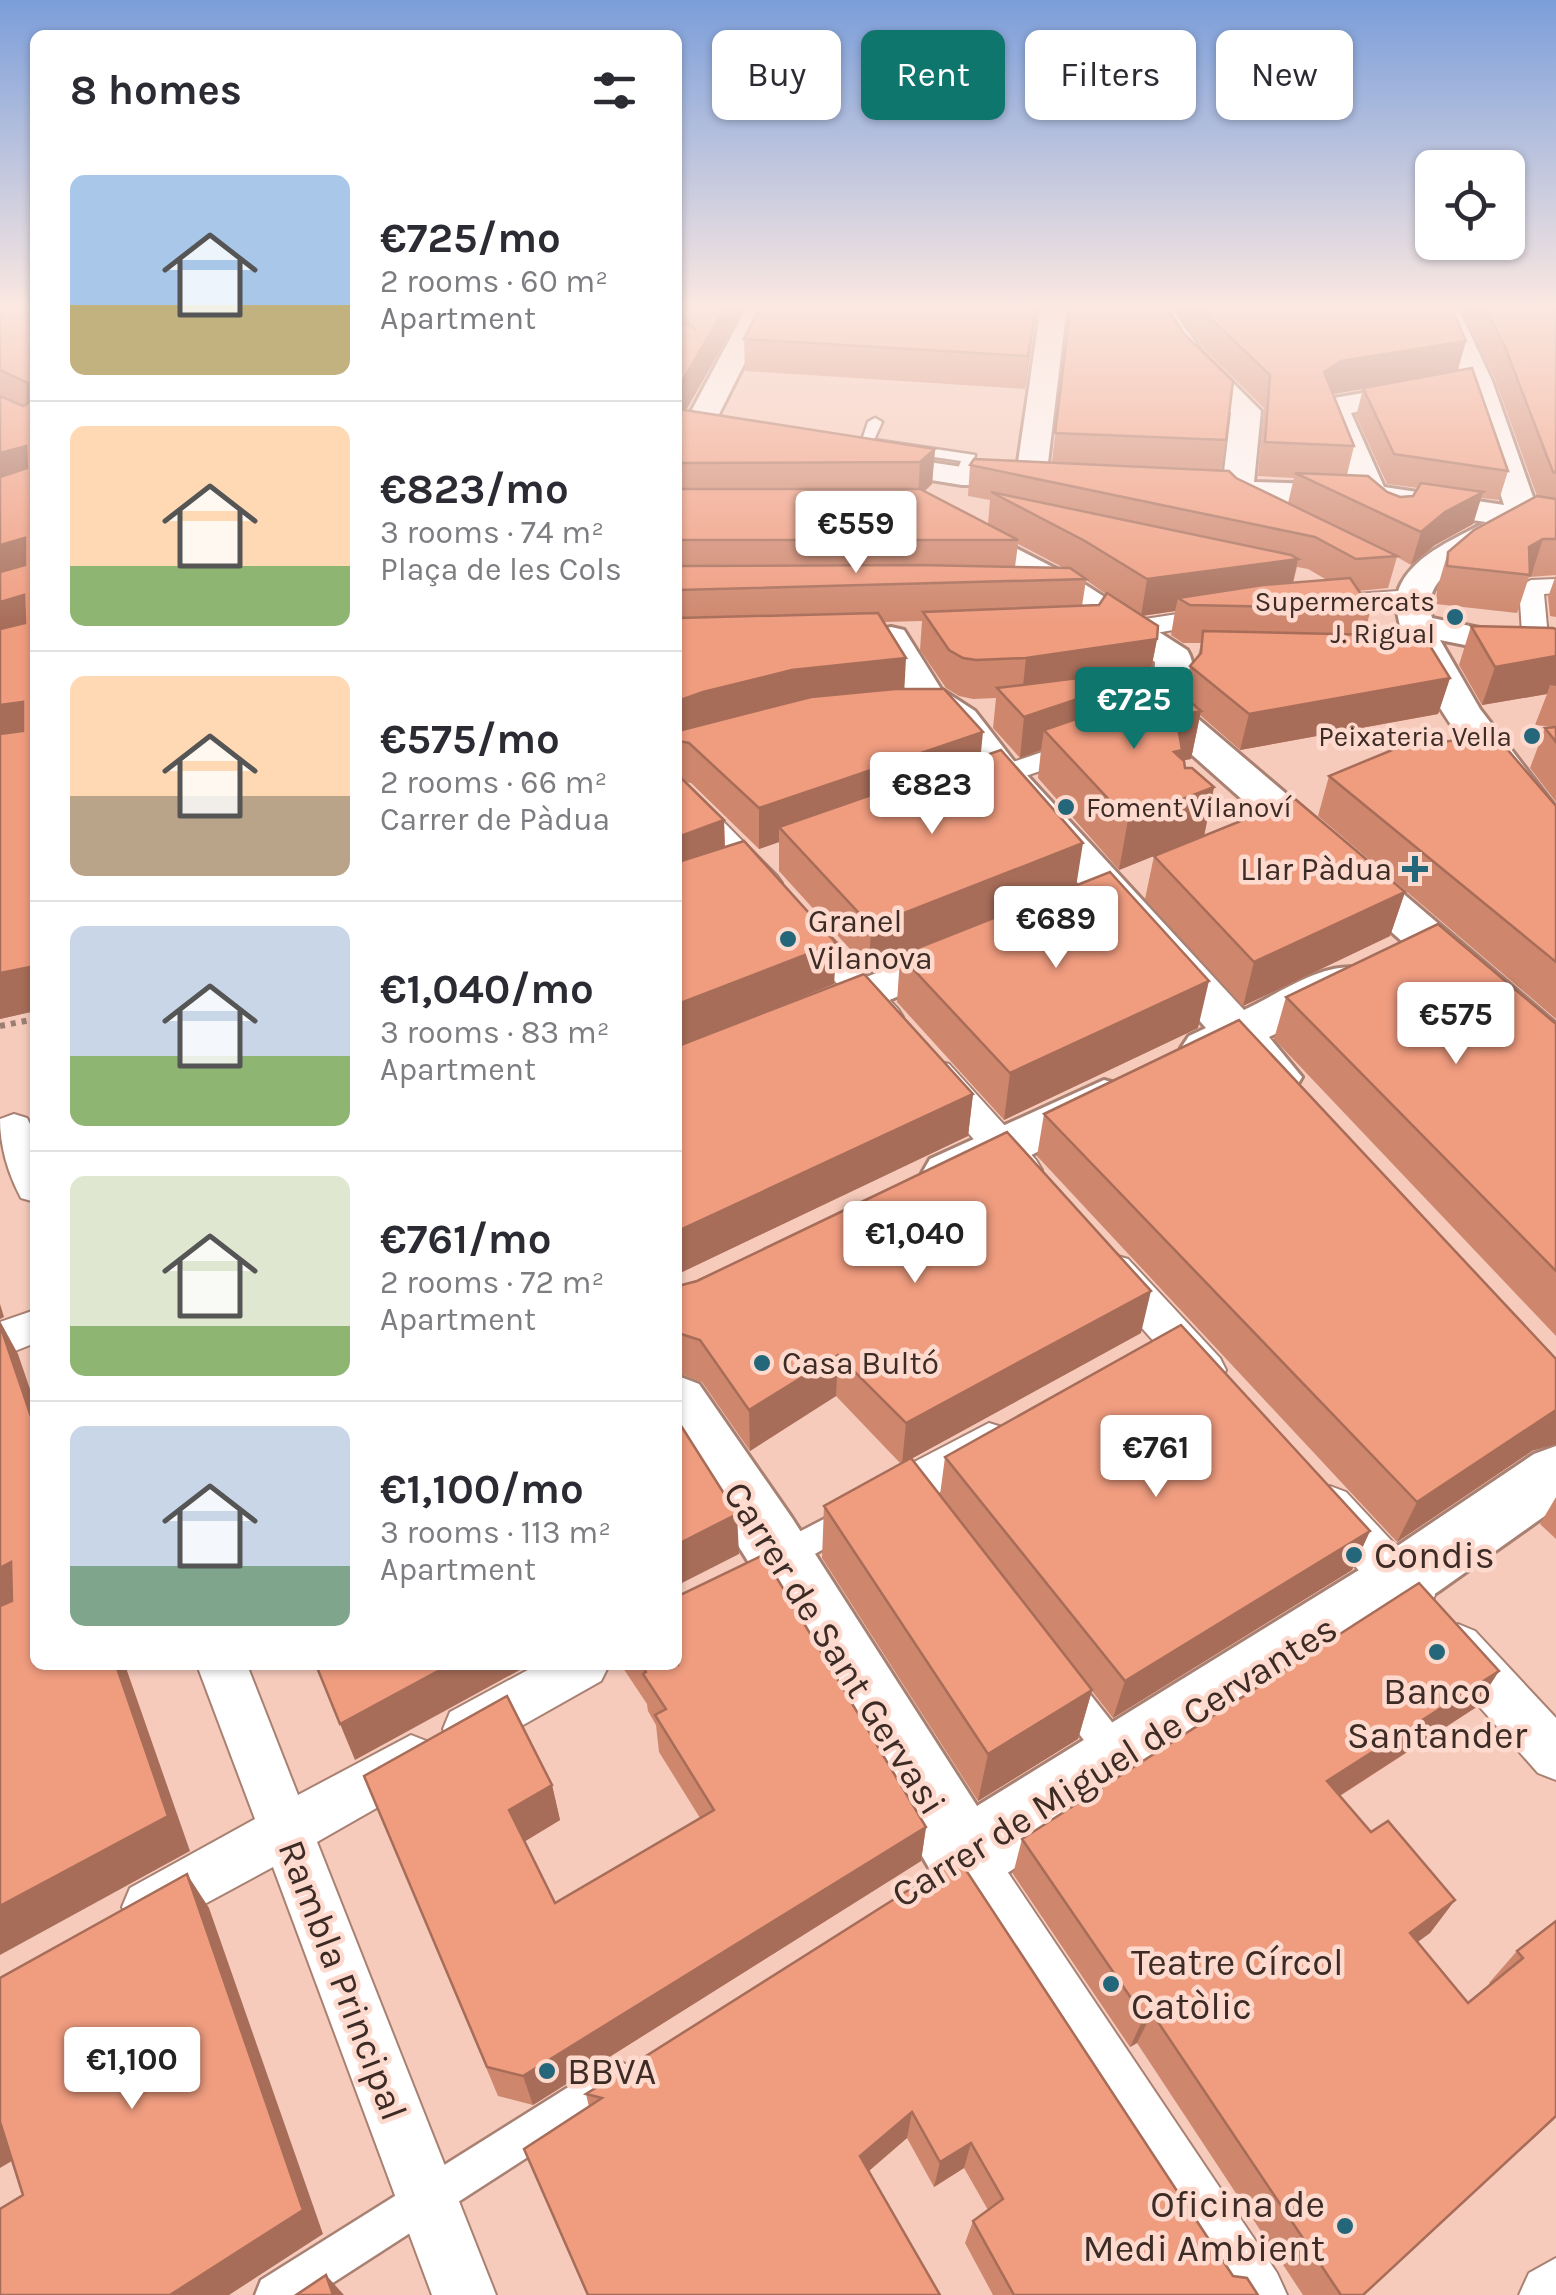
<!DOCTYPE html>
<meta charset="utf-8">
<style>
body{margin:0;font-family:Karla,sans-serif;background:#f2f2f3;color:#2b2b33;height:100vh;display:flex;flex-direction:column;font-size:38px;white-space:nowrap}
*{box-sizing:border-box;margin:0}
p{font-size:32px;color:#7c7c81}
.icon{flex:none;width:55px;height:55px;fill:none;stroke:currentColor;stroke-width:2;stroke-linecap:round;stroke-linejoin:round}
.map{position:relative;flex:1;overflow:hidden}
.drawer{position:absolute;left:30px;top:30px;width:652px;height:1640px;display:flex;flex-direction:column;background:#fff;border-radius:15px;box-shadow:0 2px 8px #0004}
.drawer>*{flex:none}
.top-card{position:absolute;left:712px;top:30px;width:692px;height:90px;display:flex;gap:20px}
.tools{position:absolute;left:1415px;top:150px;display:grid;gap:20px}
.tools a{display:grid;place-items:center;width:110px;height:110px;border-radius:15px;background:#fff;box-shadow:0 2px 8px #0004;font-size:50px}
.price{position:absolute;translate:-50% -85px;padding:0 22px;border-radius:10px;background:#fff;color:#222;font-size:32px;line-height:65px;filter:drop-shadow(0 2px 5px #0008)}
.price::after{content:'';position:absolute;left:50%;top:60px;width:30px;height:22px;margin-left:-15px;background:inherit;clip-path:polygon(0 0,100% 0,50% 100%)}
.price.selected{background:#0f766e;color:#fff}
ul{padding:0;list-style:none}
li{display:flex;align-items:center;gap:30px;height:250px;padding:0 40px}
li+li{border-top:2px solid #e1e1e2}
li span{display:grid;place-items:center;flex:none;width:280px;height:200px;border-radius:15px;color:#555}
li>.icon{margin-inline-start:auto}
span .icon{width:120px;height:120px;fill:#fffc;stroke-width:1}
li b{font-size:42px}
h2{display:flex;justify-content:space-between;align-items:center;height:120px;padding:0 40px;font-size:42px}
.tag{padding:0 35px;border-radius:15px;background:#fff;box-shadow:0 2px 8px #0004;font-size:35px;line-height:90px}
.tag.selected{background:#0f766e;color:#fff}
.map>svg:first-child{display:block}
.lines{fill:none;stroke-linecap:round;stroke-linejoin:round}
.service-casing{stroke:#a98173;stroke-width:5}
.pedestrian-casing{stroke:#a98173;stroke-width:4}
.minor-casing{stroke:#a98173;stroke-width:6}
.path{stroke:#9b7d72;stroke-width:6;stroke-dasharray:5 6;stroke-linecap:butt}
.service{fill:#fff;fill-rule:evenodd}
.pedestrian{fill:#fff;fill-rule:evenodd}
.minor{fill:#fff;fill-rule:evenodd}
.wall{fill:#ce866d;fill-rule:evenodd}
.shaded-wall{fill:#a76d59}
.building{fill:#ef9c7f;stroke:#a76d59;stroke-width:2.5}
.poi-dot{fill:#25677a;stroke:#fedace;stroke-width:4}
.labels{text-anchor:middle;stroke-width:9;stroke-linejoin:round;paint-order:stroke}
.far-poi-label{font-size:28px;fill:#3d2c26;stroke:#fedace;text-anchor:end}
.poi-label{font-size:32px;fill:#3d2c26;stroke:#fedace;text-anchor:start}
.near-poi-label{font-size:38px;fill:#3d2c26;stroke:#fedace;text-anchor:start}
.near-street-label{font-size:38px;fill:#3d2c26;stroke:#fedace}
</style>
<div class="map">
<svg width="1556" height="2295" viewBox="0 0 1556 2295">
<rect width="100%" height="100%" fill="#f6cbbc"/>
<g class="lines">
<defs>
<g id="service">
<polygon points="875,418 882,422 874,440 975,455 969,476 962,480 955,476 961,461 860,446 868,422"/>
<polygon points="853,1504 864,1508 868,1517 864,1526 792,1567 781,1571 770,1567 765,1557 770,1547"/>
<polygon points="1066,1674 1078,1679 1130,1745 1135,1757 1130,1769 1118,1774 1106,1769 1054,1701 1049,1690 1054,1679"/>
<polygon points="613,2059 627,2065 633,2079 627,2093 314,2295 255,2295 261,2280"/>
</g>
<g id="pedestrian">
<polygon points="1556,579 1556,593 1544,594 1549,648 1536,656 1527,654 1523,648 1519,587 1531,580"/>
<polygon points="1412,590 1421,592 1424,597 1421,602 1313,613 1300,605 1313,597"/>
<polygon points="1223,607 1232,610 1236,615 1232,620 1132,637 1119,629 1132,621"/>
<polygon points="1089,736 1099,739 1103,745 1099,751 976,793 966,790 961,784 966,778"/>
<polygon points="678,783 688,786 777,876 782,883 777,890 755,890 678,809"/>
<polygon points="802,915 813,918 898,1009 903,1017 898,1025 886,1028 874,1025 791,932 786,925 791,918"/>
<polygon points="936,1061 949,1064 1036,1160 1042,1170 1036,1180 1023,1184 1010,1180 923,1082 918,1073 923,1064"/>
<path d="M14,1114L27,1118L35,1134V1202L21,1198C8,1174 0,1146 0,1119Z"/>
<polygon points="1114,1255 1128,1259 1220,1358 1226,1370 1220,1382 1205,1387 1190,1382 1100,1281 1094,1270 1100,1259"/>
<polygon points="35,1310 35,1343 0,1357 0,1322"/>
<polygon points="989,1423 1005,1428 1011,1441 1005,1454 925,1501 909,1506 893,1501 886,1487 893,1473"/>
<polygon points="1330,1486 1346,1492 1428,1580 1435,1595 1428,1610 1411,1616 1394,1610 1314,1520 1307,1506 1314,1492"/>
<polygon points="1458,1624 1475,1631 1556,1718 1556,1780 1538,1773 1441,1663 1434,1647 1441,1631"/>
<polygon points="197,1665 247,1665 298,1795 411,1735 429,1742 437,1760 429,1778 317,1842 496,2295 432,2295 273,1867 149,1934 130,1926 122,1907 130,1888 255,1819"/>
<polygon points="537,1665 609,1665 601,1681 486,1746 468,1753 450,1746 443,1729 450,1712"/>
<polygon points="965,1829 984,1837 1277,2273 1287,2295 1218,2295 946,1875 938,1856 946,1837"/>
<polygon points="1556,2258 1556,2295 1519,2295 1529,2273"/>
</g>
<g id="minor">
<polygon points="748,305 774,305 709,434 705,440 683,440 679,434"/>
<polygon points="1041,305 1067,305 1047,471 1058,479 1053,486 962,485 851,467 847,461 851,455 862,452 962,467 1017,469"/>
<path d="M1143,305H1169L1202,352L1261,411L1254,482L1351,485L1320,407L1324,401L1334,398L1462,376L1431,305H1457L1492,381L1538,511L1556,513V533L1520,527C1495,555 1417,566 1432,618L1556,644V669L1525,657L1440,640L1480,709L1556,808V848L1541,844C1505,798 1371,639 1401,584C1417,553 1457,538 1486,522L1404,510L1409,517L1404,524C1384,529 1376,518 1362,504L1237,501L1184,496L1179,489L1184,482L1223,480L1231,413L1182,364ZM1467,391L1504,505L1384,487L1351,413Z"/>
<path d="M955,517L1078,580L1187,650C1196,663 1194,685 1185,697L1175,699L1556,1024V1067L1539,1063L1137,706L1078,716L1064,712L1059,704L1064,696L1154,681L1155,662L1054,594L943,534L939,527L943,520Z"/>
<path d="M891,627L904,630L941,689L975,711L1013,760L1244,1010C1279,994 1325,959 1364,969L1371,980L1364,991L1269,1037L1302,1077L1295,1089C1259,1099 1252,1081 1230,1056L1206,1064L1189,1060L1181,1048L1189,1036L1206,1028L985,778L947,727L914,705L873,638L878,630Z"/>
<polygon points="963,939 979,943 986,953 979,963 678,1087 678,1051"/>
<polygon points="1104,1080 1122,1085 1129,1097 1122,1109 968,1187 949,1192 930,1187 922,1173 930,1159"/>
<polygon points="678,1376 699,1384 792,1518 977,1806 1393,1549 1534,1454 1556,1446 1556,1508 1439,1591 992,1883 965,1894 938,1883 746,1558 678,1451"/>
</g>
</defs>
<use href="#service" class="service-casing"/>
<use href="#pedestrian" class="pedestrian-casing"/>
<use href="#minor" class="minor-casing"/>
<polyline class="path" points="0,1026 35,1019"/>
<use href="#service" class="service"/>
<use href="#pedestrian" class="pedestrian"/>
<use href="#minor" class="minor"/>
</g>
<g class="wall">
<polygon points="0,305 35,305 35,1011 0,1019"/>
<path d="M678,305H746L686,410L935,449L932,484L925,491L988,524L990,500L968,496L970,465L1052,462L1071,305L1226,440L1221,470L1288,503L1294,478L1258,476L1264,408L1205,350L1172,305H1450L1466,341L1457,370L1508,471L1499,500L1481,498L1473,524L1435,545L1411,565L1397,557L1388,588L1358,591L1371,609L1364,634L1450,678L1438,714L1240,750L1200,715L1191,759L1184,760L1185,768L1214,787L1204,836L1405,892L1390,936L1243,1006L1145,899L1154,856L1176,847L1119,870L1038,778L1041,750L1020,758L993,728L996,698L973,699L959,696L946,688L920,650L922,621L883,622L904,689L980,757L1076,885L1198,1028L1004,1120L897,1002L900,958L869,970L779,871V842L759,849L691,783L685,782L724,820L725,847L836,943L834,984L738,1023L973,1094L968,1136L678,1274ZM1363,389L1356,416L1387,484L1418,488L1413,496L1400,497L1347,475L1354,446L1333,394ZM1018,544L1064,568L1015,567ZM1297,567L1308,569L1327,580L1293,583ZM1086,580L1106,594L1099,605L1082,606ZM1175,611L1171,635L1183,643H1201L1198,656L1190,666L1184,697L1146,695L1157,639L1142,616Z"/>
<polygon points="1037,305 1025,389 745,371 744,339"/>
<polygon points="1459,305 1556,305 1556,617 1550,616 1548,597 1556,575 1529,577 1517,613 1436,604 1437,589 1448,552 1537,496 1495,379"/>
<polygon points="1471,626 1556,629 1556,802 1530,768 1545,728 1554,727 1535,725 1547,694 1482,705 1459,665"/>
<polygon points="1329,776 1556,806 1556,1019 1318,816"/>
<polygon points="1286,997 1556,1024 1556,1336 1274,1039"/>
<polygon points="1044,1114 1555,1358 1532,1451 1397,1542 1037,1156"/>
<polygon points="678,1286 1141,1333 911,1459 940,1495 945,1457 1370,1531 1352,1570 1113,1718 1092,1691 1078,1739 978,1801 822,1558 824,1506 901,1464 836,1396 750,1451 702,1382 678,1373"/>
<polygon points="1556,1497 1556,1539 1540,1524"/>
<polygon points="621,1665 678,1665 926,1827 921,1861 533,2105 498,2096 364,1776 552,1785 560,1820 525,1841 555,1903 700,1818 659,1752 656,1725 648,1711 647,1704"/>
<polygon points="1499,1671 1475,1708 1340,1796 1371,1832 1455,1900 1430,1933 1417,1942 1468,2003 1491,1985 1489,1983 1517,1951 1556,1921 1363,2295 1303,2295 1137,2043 1130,2047 1013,1874 1022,1839"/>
<polygon points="956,1860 1233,2276 1258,2295 993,2295 965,2243 973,2221 988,2210 964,2168 934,2187 907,2138 869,2171 940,2295 587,2295 524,2149 589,2107 586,2094"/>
</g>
<g class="shaded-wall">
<polygon points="727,305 746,305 681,419 678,419 678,385"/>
<polygon points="1036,305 1037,305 1025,389 1028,356"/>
<polygon points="1466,341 1457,373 1333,394 1324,372 1341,361"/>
<polygon points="26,446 35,474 0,491 0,453"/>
<polygon points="935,449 932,484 918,497 920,462"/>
<polygon points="1483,492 1473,524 1435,545 1411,565 1421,532 1445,512"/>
<polygon points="25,538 35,568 0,585 0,545"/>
<polygon points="1543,539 1531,576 1529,577 1529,547"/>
<polygon points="1298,559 1290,596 1178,598 1175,611 1141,616 1147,579"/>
<polygon points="24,595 35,626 0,643 0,602"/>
<polygon points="1157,639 1142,715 1044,730 1041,750 1020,758 1024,717 1022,696 1026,658"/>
<polygon points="1556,656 1556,686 1550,685 1547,694 1482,705 1495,667"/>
<polygon points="906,658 904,696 678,741 678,701 703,692 792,670"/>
<polygon points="1450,678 1438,714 1240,750 1249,714"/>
<polygon points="23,702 35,734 0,747 0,705"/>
<polygon points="1201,711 1191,759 1180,761 1172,799 1176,716"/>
<polygon points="983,732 979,772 779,827 779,842 759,849 759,808"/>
<polygon points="1214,787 1204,836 1119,870 1128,820"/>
<polygon points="724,820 725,861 678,879 678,837"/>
<polygon points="1083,843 1076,887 900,955 900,958 869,970 871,926"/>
<polygon points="1405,892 1390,936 1243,1006 1254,962"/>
<polygon points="836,943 834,984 678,1047 678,1004"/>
<polygon points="35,966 35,1011 0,1019 0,973"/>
<polygon points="1209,981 1198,1028 1004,1120 1010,1073"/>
<polygon points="973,1094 968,1136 678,1274 678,1231"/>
<polygon points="1151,1291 1141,1333 902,1464 906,1423"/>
<polygon points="0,1304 4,1317 0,1319"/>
<polygon points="0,1321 18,1354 35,1404 35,1428 0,1325"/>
<polygon points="838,1355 836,1396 750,1451 749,1410"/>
<polygon points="1556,1410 1556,1444 1532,1451 1397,1542 1417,1502"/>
<polygon points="737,1514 739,1554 678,1585 678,1544"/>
<polygon points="1370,1531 1352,1570 1113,1718 1125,1681"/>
<polygon points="11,1562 35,1600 0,1619 0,1568"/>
<polygon points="116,1665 125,1665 190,1851 0,1955 0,1906"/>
<polygon points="449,1665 529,1665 355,1760 340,1724"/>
<polygon points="1499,1671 1475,1708 1308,1816 1327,1781"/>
<polygon points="1092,1690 1078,1739 978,1801 988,1754"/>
<polygon points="552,1785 560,1820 519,1845 509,1810"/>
<polygon points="926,1827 921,1861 533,2105 523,2076"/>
<polygon points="187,1874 209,1908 323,2234 229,2295 170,2295"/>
<polygon points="1455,1900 1430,1933 1386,1965 1410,1933"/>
<polygon points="1152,2013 1137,2043 1130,2047 1144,2017"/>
<polygon points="912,2112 907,2138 857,2181 860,2156"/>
<polygon points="0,2122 32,2149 0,2168"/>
<polygon points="971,2143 964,2168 934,2187 940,2162"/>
<polygon points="326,2275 344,2295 333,2295"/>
</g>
<g class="building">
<polygon points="0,305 35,305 35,966 0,973 0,734 23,731 23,702 0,705 0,629 25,623 24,595 0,602 0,572 25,565 25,538 0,545 0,477 27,468 26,446 0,453 0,396 23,406 28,403 28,383 0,370"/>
<polygon points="678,305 727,305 680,385 678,385 678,320 696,330 678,311"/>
<polygon points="761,305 1036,305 1028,356 744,339"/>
<polygon points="1071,305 1165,305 1184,334 1233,381 1226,440 1055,433"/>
<polygon points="1201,305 1450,305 1466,341 1341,361 1324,372 1354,446 1265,442 1270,375 1210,318"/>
<polygon points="1483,305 1556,305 1556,473 1553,472 1505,347"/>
<polygon points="1472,368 1508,471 1394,454 1363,388"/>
<polygon points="678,409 935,449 920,462 678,463"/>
<polygon points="974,459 1229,471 1236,478 1397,556 1356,559 1315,537 970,465"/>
<polygon points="1295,473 1368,476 1387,492 1400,497 1413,496 1421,483 1483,492 1445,512 1421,532"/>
<polygon points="678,489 920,489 1018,540 678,540"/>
<polygon points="991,492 1291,555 1298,559 1147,579 1085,541"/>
<polygon points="1537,496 1556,499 1556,539 1543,539 1529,547 1530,575 1447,566 1448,552 1474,530"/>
<polygon points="917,565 1070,568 1086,579 678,590 678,566"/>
<polygon points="1350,578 1371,609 1190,605 1178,598 1263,585"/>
<polygon points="1107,593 1158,626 1157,639 1026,658 976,660 963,658 949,650 923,612 1099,605"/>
<polygon points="878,613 906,658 792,670 703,692 678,701 678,618"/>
<polygon points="1471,626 1553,628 1556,629 1556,656 1495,667"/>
<polygon points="1203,631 1424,636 1450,678 1249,714 1190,666 1201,653"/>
<polygon points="1143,670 1149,675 1024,717 997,688"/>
<polygon points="1172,686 1201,711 1176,716 1182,750 1174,752 1184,761 1185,768 1192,768 1214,787 1128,820 1044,730"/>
<polygon points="895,689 944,689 983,732 759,808 689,743 678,741 678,731 811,697"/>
<polygon points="1556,727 1556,742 1545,728"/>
<polygon points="1495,735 1556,806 1556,962 1329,776 1397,748"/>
<polygon points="1001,750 1083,843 871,926 779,827"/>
<polygon points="678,775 724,820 678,837"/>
<polygon points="1295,799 1405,892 1254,962 1154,856"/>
<polygon points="744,841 836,943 678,1004 678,862"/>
<polygon points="1110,872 1209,981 1010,1073 900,955"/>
<polygon points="1438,924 1556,1024 1556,1271 1286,997"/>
<polygon points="864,974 973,1094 678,1231 678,1046"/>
<polygon points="1239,1020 1556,1359 1556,1410 1417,1502 1044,1114"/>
<polygon points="1007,1132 1151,1291 906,1423 838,1355 749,1410 700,1340 678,1333 678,1286 697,1281"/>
<polygon points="0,1325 35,1428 35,1665 116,1665 168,1816 0,1906 0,1606 12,1601 11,1562 0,1568"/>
<polygon points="1181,1325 1370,1531 1125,1681 945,1457"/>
<polygon points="678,1421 737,1514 678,1544"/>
<polygon points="911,1458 1092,1690 988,1754 824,1506"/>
<polygon points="763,1555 926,1827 523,2076 487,2067 364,1776 507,1696 552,1785 509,1810 555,1903 714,1810 655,1715 666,1709 643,1674 646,1672 641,1665 678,1665 678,1596"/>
<polygon points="1419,1583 1499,1671 1327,1781 1371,1832 1388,1821 1455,1900 1410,1933 1468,2003 1523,1958 1517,1951 1556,1921 1556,2116 1363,2295 1341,2295 1152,2013 1144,2017 1022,1839"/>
<polygon points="316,1665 449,1665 340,1724"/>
<polygon points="956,1860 960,1861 1233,2276 1247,2278 1258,2295 1014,2295 973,2221 1003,2199 971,2143 940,2162 912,2112 860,2156 940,2295 588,2295 524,2149 602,2098 586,2094"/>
<polygon points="187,1874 303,2210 170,2295 0,2295 0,2209 23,2195 0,2122 0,1978"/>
<polygon points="326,2275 333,2295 296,2295"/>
</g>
<linearGradient id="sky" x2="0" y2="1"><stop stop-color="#7b9eda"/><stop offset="0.49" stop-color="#fbe8e1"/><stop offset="1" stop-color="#fbe8e1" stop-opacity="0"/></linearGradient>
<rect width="1556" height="627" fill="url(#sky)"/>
<g class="poi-dot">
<circle cx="1455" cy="617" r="10"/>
<circle cx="1532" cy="736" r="10"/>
<circle cx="1066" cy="807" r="10"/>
<path d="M1410 854h10v10h10v10h-10v10h-10v-10h-10v-10h10z"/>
<circle cx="788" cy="939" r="10"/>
<circle cx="762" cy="1363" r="10"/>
<circle cx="1354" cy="1555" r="10"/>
<circle cx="1437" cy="1652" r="10"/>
<circle cx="1111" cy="1984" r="10"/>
<circle cx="547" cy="2071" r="10"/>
<circle cx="1345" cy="2226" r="10"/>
</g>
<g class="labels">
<g class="far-poi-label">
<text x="1435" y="611">Supermercats<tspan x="1435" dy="32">J. Rigual</tspan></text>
<text x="1512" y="746">Peixateria Vella</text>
<text x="1086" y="817" text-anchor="start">Foment Vilanoví</text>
</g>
<g class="poi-label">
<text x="1392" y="880" text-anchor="end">Llar Pàdua</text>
<text x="808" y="932">Granel<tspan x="808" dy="37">Vilanova</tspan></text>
<text x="782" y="1374">Casa Bultó</text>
</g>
<g class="near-poi-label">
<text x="1374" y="1568">Condis</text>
<text x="1437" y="1704" text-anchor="middle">Banco<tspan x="1437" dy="44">Santander</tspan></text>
<text x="1131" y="1975">Teatre Círcol<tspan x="1131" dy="44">Catòlic</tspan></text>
<text x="567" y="2084">BBVA</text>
<text x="1325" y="2217" text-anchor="end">Oficina de<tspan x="1325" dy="44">Medi Ambient</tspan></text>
</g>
<g class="near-street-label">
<text transform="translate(835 1648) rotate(58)" y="13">Carrer de Sant Gervasi</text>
<text transform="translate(1114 1761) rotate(-32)" y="13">Carrer de Miguel de Cervantes</text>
<text transform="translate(343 1980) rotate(69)" y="13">Rambla Principal</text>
</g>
</g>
</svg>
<div class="tools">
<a><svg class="icon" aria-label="locate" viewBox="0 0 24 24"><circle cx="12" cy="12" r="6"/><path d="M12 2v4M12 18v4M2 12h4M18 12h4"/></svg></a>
</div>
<b class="price" style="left:856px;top:576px">€559</b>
<b class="price selected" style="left:1134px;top:752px">€725</b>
<b class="price" style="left:932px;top:837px">€823</b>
<b class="price" style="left:1056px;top:971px">€689</b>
<b class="price" style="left:1456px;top:1067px">€575</b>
<b class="price" style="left:915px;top:1286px">€1,040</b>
<b class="price" style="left:1156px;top:1500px">€761</b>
<b class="price" style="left:132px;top:2112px">€1,100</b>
<div class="top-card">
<a class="tag">Buy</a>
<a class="tag selected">Rent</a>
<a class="tag">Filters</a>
<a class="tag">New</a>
</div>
<section class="drawer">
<h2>8 homes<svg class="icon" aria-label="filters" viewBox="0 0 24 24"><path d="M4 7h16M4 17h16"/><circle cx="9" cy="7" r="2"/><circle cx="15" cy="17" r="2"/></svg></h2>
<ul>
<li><span style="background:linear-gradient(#a9c7e8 65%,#c2b280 0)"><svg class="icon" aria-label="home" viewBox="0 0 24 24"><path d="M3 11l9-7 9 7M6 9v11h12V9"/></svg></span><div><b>€725/mo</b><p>2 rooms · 60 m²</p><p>Apartment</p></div></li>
<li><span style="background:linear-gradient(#ffd9b3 70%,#8fb573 0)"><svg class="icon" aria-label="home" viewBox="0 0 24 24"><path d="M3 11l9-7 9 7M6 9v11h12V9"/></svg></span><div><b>€823/mo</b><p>3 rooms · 74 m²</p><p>Plaça de les Cols</p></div></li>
<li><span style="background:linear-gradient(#ffd9b3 60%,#b9a48a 0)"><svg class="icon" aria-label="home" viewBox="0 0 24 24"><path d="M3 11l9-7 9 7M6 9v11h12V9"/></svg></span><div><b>€575/mo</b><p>2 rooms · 66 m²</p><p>Carrer de Pàdua</p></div></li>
<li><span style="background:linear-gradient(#c9d6e8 65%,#8fb573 0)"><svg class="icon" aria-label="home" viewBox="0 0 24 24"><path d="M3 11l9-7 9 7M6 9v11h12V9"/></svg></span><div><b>€1,040/mo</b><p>3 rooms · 83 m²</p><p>Apartment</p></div></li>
<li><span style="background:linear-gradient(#dfe7d0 75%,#8fb573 0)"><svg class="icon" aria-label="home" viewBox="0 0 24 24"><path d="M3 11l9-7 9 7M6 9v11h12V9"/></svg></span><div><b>€761/mo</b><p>2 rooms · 72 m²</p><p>Apartment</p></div></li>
<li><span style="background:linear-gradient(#c9d6e8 70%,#7fa58c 0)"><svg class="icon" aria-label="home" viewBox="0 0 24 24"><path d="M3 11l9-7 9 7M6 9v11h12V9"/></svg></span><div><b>€1,100/mo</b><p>3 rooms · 113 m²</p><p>Apartment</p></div></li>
</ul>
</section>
</div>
